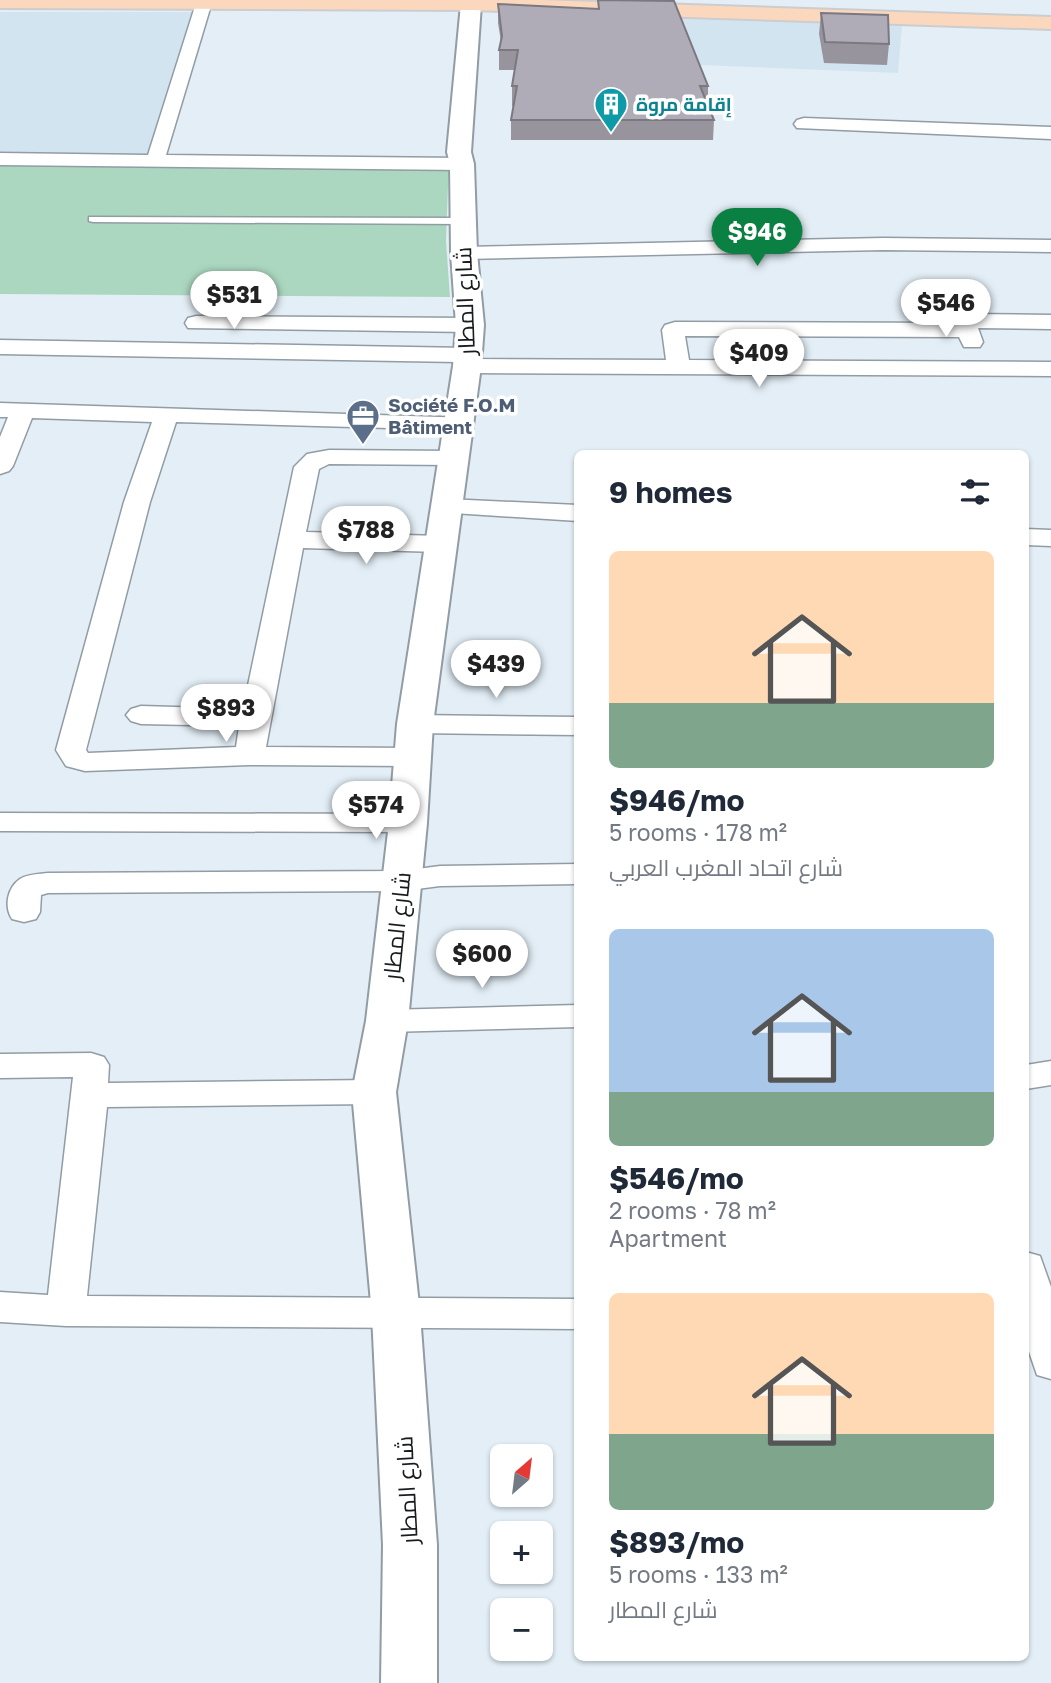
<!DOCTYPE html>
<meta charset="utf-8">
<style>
body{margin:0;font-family:"Golos Text",Cairo,sans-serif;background:#f6f6f7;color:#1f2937;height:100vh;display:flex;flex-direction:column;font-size:26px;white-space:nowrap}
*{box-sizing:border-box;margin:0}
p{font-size:23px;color:#747a83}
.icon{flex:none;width:38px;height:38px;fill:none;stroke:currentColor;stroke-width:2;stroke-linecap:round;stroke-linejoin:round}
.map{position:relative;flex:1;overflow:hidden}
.sheet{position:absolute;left:574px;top:450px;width:455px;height:1211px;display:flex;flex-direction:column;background:#fff;border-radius:10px;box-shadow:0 2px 5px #0004}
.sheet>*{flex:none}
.needle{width:46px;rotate:28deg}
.fabs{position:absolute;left:490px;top:1444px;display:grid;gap:14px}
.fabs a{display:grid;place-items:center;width:63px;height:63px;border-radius:10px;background:#fff;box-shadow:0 2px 5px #0004;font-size:35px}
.price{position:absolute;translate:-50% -60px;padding:0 16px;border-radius:24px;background:#fff;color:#222;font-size:23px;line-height:46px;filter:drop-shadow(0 2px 4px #0008)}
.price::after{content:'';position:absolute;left:50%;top:42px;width:21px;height:16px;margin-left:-10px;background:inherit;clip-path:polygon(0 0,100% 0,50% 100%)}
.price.selected{background:#0b8043;color:#fff}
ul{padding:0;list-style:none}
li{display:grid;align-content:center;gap:14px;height:371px;padding:0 35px}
li span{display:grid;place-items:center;height:217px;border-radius:10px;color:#555}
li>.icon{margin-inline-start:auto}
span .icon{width:126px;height:126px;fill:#fffc;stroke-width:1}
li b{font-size:30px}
h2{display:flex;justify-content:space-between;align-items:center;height:84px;padding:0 35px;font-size:30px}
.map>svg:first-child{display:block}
.built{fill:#d3e4f1}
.green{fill:#abd7c0}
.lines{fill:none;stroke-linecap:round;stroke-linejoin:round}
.service-casing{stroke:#929ca4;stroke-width:3}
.minor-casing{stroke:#929ca4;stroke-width:3}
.tertiary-casing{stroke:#929ca4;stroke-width:4}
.primary-casing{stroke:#cccdce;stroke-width:4}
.service{fill:#fff;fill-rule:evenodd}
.minor{fill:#fff;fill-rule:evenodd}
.tertiary{fill:#fff;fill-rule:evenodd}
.primary{fill:#fad7bd;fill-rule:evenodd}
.wall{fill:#97949d}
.building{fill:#b0acb7;stroke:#7b7880;stroke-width:2}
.labels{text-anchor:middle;stroke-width:7;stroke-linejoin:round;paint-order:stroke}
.far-culture-label{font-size:19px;font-weight:bold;fill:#0d838f;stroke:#fff;text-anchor:start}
.far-service-label{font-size:19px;font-weight:bold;fill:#4e5e75;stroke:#fff;text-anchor:start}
.street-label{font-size:23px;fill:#191c1f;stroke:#fff}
</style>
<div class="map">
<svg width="1051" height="1683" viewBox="0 0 1051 1683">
<rect width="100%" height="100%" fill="#e3eef6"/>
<g class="built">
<polygon points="0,12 203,12 162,156 0,155"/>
<polygon points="681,18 902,25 898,73 700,65"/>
</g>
<polygon class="green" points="0,155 449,158 446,241 450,297 0,294"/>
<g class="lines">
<defs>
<polygon id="service" points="89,217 463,218 468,221 463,224 93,222 89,221"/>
<g id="minor">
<polygon points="197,0 212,2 166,155 462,158 469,160 472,164 469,168 462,170 0,165 0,153 148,155"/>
<polygon points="804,118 1051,127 1051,139 797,128 794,124 797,120"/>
<polygon points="883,238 1051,240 1051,252 883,250 464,259 456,258 453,253 456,248 464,247"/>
<polygon points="967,314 1051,315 1051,329 978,328 983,342 980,347 964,347 959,337 685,336 689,360 1051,362 1051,376 467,373 459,371 455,366 458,362 0,354 0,340 467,348 475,350 479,355 476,359 666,360 662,330 665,325 675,322 954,323 959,316"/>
<polygon points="196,316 470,318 478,320 481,325 478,330 470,332 188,328 185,323 188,318"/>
<polygon points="0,403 470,418 473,423 470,428 461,430 176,422 150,502 86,750 88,753 236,747 239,726 141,724 131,721 126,715 131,709 141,706 243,709 294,467 307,454 329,450 454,451 463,453 466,458 463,463 454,465 329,464 319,469 306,532 439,536 448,538 452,544 448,550 439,552 303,548 266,747 413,748 424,751 428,757 424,763 413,766 249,765 85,771 66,766 56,750 124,502 152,422 32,418 13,466 9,471 0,474 0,437 8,417 0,417"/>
<polygon points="447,499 578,505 578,521 438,512 434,507 438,502"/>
<polygon points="1026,529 1051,530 1051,546 1026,545"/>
<polygon points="415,715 578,717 578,735 415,733 405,730 400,724 405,718"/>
<polygon points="0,813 408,814 419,816 424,823 419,830 408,832 0,831"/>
<path d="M578,864V884L440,886L402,891L48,893L41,895L40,912L36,919L24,922L12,919C4,907 7,888 20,879C28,874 39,874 48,873L402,871L440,866Z"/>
<polygon points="578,1005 578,1027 387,1032 375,1029 370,1021 375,1013 387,1010"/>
<polygon points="91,1053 104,1057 109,1065 108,1083 374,1080 387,1084 392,1092 387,1100 374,1104 107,1107 87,1296 578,1299 578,1329 66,1326 0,1322 0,1292 48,1295 73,1077 0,1078 0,1054"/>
<polygon points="1051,1061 1051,1085 1026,1089 1026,1065"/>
<polygon points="1026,1252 1040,1256 1051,1287 1051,1379 1037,1375 1026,1343"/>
</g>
<polygon id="tertiary" points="463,0 479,0 481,4 471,152 474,164 477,253 484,325 481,366 433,724 427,823 408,1021 396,1092 420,1314 437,1545 437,1683 381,1683 383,1545 372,1314 352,1092 366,1021 389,823 397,724 453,366 456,325 451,253 450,164 447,152 461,4"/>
<polygon id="primary" points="0,0 540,0 1051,17 1051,29 471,10 0,8"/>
</defs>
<use href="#service" class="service-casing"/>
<use href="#minor" class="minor-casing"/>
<use href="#tertiary" class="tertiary-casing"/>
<use href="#primary" class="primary-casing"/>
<use href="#service" class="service"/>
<use href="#minor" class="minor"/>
<use href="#tertiary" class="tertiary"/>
<use href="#primary" class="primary"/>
</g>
<g class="wall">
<polygon points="598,0 708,86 708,104 714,120 713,140 511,140 511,120 514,106 512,106 512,86 515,70 499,70 499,50 501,42 498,23 498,4 598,9"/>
<polygon points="821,13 889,44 887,65 824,63 819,34"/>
</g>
<g class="building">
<polygon points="598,0 674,1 708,86 700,86 714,120 511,120 517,86 512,86 518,50 499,50 502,36 498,4 599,9"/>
<polygon points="821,13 888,15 889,44 825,42"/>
</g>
<defs>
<symbol id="building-pin" viewBox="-11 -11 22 30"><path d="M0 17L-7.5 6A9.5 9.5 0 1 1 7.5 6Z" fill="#0f9aa8" stroke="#fff"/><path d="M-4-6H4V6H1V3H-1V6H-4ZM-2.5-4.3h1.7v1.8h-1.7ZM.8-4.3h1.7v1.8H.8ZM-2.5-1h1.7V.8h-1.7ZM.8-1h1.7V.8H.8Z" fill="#fff"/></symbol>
<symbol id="office-pin" viewBox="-11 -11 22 30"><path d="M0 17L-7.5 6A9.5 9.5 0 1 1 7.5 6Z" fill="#5c6f8a" stroke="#fff"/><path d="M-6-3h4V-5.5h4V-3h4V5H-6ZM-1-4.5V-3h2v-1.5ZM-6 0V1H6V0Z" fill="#fff"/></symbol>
</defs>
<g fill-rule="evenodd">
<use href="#building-pin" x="592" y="85" width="38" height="52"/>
<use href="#office-pin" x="344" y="397" width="38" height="52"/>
</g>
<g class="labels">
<g class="far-culture-label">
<text x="636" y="111">إقامة مروة</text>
</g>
<g class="far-service-label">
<text x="388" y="412">Société F.O.M<tspan x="388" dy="22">Bâtiment</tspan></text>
</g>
<g class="street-label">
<text transform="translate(465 301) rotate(-92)" y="8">شارع المطار</text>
<text transform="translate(397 926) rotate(-84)" y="8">شارع المطار</text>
<text transform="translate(407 1490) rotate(-93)" y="8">شارع المطار</text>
</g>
</g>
</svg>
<div class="fabs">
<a><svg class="needle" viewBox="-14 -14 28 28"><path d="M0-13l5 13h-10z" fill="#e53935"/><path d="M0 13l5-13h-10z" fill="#747a83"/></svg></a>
<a>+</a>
<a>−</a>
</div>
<b class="price selected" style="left:757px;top:268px">$946</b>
<b class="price" style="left:234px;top:331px">$531</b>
<b class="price" style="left:946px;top:339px">$546</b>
<b class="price" style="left:759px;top:389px">$409</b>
<b class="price" style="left:366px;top:566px">$788</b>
<b class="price" style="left:496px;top:700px">$439</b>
<b class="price" style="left:226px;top:744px">$893</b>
<b class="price" style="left:376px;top:841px">$574</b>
<b class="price" style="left:482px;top:990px">$600</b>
<section class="sheet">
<h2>9 homes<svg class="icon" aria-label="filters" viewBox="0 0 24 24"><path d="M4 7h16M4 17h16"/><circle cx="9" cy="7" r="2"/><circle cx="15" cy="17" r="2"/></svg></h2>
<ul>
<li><span style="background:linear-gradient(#ffd9b3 70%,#7fa58c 0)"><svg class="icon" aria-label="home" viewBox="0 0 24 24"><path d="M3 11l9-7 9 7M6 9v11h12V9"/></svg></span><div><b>$946/mo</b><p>5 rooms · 178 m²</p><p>شارع اتحاد المغرب العربي</p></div></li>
<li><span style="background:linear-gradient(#a9c7e8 75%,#7fa58c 0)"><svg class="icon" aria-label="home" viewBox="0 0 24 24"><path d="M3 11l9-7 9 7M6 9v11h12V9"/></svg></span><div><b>$546/mo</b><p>2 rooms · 78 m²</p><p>Apartment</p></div></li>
<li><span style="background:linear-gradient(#ffd9b3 65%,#7fa58c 0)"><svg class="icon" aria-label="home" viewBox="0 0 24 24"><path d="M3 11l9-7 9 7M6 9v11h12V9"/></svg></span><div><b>$893/mo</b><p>5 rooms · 133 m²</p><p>شارع المطار</p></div></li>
</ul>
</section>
</div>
